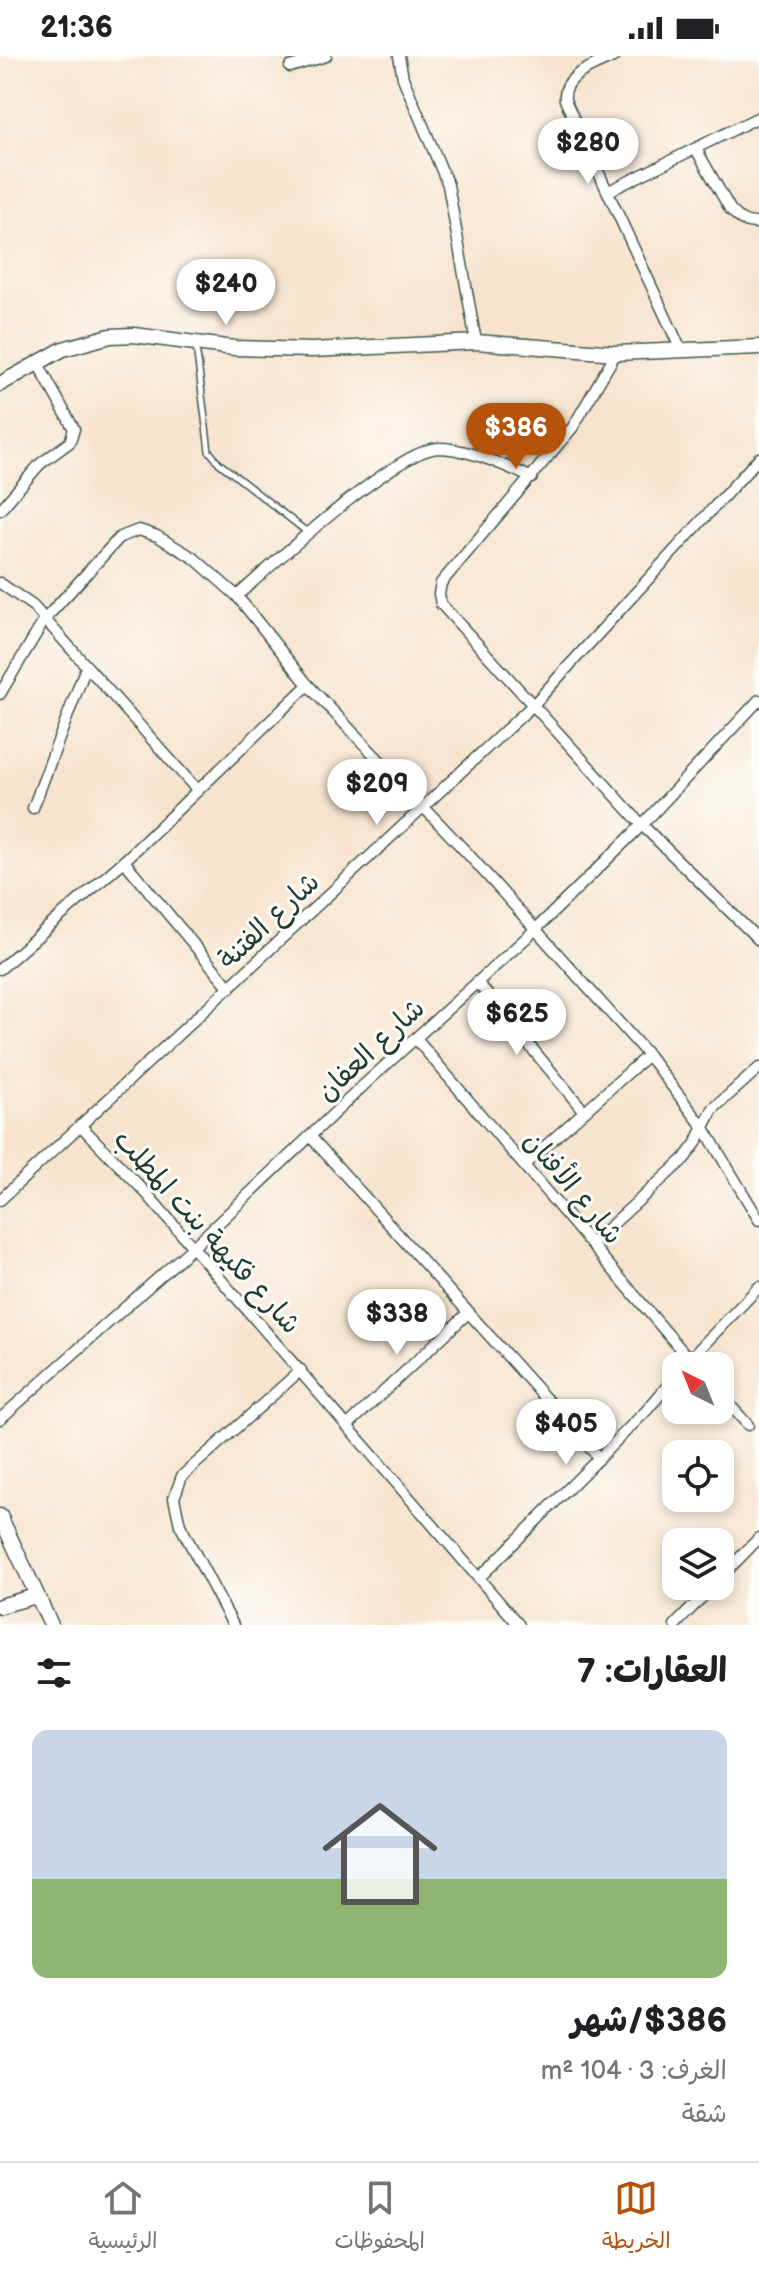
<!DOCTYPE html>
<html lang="ar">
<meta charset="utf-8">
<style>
body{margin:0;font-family:"Balsamiq Sans","Playpen Sans Arabic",sans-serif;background:#f2f2f2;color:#202124;direction:rtl;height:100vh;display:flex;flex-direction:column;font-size:30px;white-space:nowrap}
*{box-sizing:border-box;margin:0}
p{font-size:26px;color:#757577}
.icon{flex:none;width:44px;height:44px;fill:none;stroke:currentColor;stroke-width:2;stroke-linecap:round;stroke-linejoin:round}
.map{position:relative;height:1569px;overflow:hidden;direction:ltr}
.details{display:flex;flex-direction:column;background:#fff;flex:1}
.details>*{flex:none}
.needle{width:52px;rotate:317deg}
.buttons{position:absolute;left:662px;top:1296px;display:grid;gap:16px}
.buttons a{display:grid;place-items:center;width:72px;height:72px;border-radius:16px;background:#fff;box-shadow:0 4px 12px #0003;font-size:40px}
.price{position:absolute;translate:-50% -68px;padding:0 18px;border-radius:28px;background:#fff;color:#222;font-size:26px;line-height:52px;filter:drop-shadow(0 2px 4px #0008)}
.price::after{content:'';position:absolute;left:50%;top:48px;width:24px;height:18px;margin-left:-12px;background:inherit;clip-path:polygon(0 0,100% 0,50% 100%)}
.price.active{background:#b45309;color:#fff}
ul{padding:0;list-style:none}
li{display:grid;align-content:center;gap:16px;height:424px;padding:0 32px}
li span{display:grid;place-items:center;height:248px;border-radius:16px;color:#555}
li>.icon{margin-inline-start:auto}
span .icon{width:144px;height:144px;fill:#fffc;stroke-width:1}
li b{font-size:34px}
h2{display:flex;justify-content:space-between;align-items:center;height:96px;padding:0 32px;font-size:34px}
.status{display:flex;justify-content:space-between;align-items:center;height:56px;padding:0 40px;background:#fff;direction:ltr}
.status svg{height:22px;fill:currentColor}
.menu{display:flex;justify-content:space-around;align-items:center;height:112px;border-top:2px solid #e0e0e0;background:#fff;font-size:22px;color:#757577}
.menu a{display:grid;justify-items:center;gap:4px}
.menu .active{color:#b45309}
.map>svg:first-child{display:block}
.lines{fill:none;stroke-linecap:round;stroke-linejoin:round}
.service-casing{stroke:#3f564b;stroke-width:8}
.minor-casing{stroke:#3f564b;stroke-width:13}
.tertiary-casing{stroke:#3f564b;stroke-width:17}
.service{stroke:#fff;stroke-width:5}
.minor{stroke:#fff;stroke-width:10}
.tertiary{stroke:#fff;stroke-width:14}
.labels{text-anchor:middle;stroke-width:6;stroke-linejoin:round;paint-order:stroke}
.street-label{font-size:28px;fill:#1f3d34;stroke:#fdfcf7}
</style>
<div class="status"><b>21:36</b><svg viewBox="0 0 49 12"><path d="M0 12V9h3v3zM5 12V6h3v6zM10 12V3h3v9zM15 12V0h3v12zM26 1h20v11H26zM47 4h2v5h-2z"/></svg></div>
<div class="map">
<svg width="759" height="1569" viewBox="0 0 759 1569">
<rect width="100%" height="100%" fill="#fdfcf7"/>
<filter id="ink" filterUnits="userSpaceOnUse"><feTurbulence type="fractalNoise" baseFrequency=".0125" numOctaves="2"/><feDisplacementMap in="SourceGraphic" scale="16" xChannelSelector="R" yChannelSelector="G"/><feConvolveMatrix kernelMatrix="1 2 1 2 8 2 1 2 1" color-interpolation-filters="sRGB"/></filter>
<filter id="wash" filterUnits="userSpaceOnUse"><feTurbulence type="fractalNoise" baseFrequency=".006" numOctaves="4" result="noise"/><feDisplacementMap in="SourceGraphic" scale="32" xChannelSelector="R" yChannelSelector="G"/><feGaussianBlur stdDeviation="1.8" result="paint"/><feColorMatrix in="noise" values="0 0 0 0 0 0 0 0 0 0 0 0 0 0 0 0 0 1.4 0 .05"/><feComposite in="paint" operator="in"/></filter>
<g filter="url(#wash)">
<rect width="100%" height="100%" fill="#f7e4cf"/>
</g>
<g filter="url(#ink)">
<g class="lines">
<defs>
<polyline id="service" points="196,290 209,395 219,407 307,476"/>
<g id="minor">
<polyline points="399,0 403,22 448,129 476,286"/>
<path d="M615,0C597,9 562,18 565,44L681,294"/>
<polyline points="290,11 326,0"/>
<path d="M696,93L730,153C739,163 746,168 759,167"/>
<polyline points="609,135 759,61"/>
<polyline points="616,297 573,371 441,527 439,538 441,548 642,769 759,884"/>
<polyline points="0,454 40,408 70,386 74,373 37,306"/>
<polyline points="0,527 33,550 198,735"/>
<path d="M237,540C273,508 397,393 439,392C467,392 507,410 532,422"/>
<polyline points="0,638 45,563 120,481 139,474 157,480 194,502 237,540 308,629 469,799 648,999 704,1072 759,1164"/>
<polyline points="33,752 86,611"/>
<polyline points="124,805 230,932"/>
<polyline points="0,913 124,805 308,629"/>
<polyline points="477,926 583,1054"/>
<polyline points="416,983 695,1310"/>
<polyline points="80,1069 147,1138 519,1569"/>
<polyline points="310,1080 599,1402"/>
<polyline points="524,1109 648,999"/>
<polyline points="0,1144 534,648 759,402"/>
<polyline points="591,1188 684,1103 696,1087 713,1053 759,1012"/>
<polyline points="683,1310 759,1231"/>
<polyline points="720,1338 748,1369"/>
<polyline points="0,1363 193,1191 366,1027 536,873 642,769 759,644"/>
<polyline points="347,1370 469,1256"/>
<polyline points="479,1522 646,1355 676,1320"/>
<polyline points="720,1522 759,1482"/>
<polyline points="233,1569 180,1469 174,1442 182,1420 301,1314"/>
<polyline points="675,1569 713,1530"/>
</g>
<g id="tertiary">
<polyline points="0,328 63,293 110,280 134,279 234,292 312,294 476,286 616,297 759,291"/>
<polyline points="0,1460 51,1569"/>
<polyline points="0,1550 36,1540"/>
</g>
</defs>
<use href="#service" class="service-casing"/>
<use href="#minor" class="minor-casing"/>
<use href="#tertiary" class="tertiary-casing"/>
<use href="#service" class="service"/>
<use href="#minor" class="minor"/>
<use href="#tertiary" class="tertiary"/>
</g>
</g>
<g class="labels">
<g class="street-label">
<text transform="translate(268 864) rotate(-43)" y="10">شارع الفتنة</text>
<text transform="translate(370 993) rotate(-43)" y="10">شارع العفان</text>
<text transform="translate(574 1131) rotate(50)" y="10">شارع الأفنان</text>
<text transform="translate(208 1175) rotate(48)" y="10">شارع فكيهة بنت المطلب</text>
</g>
</g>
</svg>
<div class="buttons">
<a><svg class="needle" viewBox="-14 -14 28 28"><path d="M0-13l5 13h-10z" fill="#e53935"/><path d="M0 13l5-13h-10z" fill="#757577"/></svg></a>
<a><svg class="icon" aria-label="locate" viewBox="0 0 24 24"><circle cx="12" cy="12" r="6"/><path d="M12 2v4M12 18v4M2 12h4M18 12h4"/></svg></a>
<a><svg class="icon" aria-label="layers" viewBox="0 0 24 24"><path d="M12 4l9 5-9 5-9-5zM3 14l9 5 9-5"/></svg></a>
</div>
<b class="price" style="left:588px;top:130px">$280</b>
<b class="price" style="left:226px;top:271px">$240</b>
<b class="price active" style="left:516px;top:415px">$386</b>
<b class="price" style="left:377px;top:771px">$209</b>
<b class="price" style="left:517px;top:1001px">$625</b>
<b class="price" style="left:397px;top:1301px">$338</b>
<b class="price" style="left:566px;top:1411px">$405</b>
</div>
<section class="details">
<h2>العقارات: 7<svg class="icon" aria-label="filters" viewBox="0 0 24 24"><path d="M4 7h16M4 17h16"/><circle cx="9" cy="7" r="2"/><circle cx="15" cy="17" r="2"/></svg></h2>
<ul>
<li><span style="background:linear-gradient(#c9d6e8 60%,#8fb573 0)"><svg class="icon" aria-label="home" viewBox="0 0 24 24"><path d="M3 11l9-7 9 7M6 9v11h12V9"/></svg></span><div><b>$386/شهر</b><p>الغرف: 3 · 104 m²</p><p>شقة</p></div></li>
</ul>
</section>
<nav class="menu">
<a class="active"><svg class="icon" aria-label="map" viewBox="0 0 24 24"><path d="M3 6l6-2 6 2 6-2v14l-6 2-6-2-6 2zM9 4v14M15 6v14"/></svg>الخريطة</a>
<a><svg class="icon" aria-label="saved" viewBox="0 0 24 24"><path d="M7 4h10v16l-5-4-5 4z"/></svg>المحفوظات</a>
<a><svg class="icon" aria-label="home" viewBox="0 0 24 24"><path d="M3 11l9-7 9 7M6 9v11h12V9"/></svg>الرئيسية</a>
</nav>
